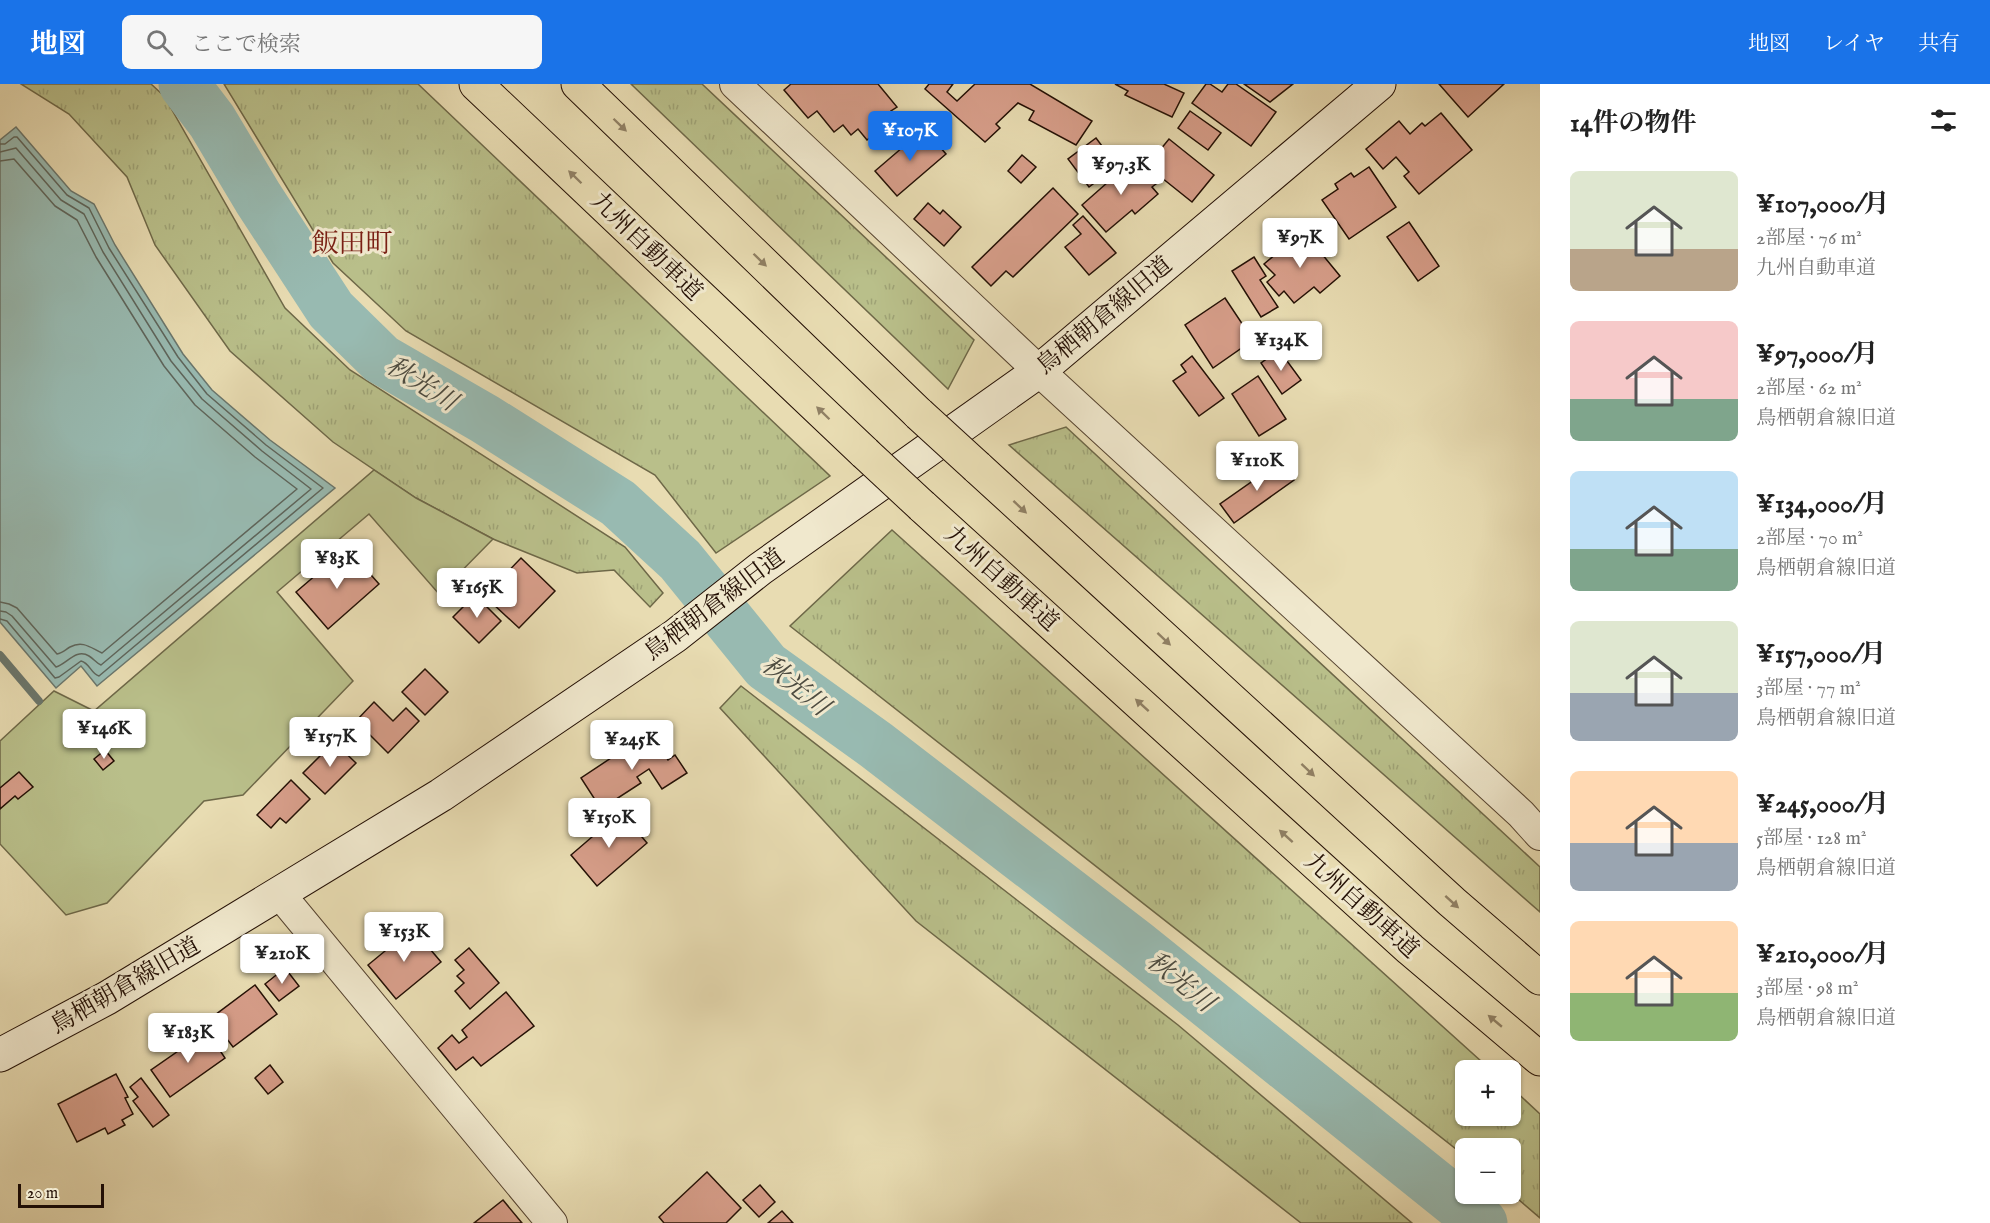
<!DOCTYPE html>
<html lang="ja">
<meta charset="utf-8">
<style>
body{margin:0;font-family:"IM FELL English","Noto Serif JP",serif;background:#f6f6f6;color:#222;height:100vh;display:flex;flex-direction:column;font-size:22px;white-space:nowrap}
*{box-sizing:border-box;margin:0}
p{font-size:20px;color:#767676}
.icon{flex:none;width:33px;height:33px;fill:none;stroke:currentColor;stroke-width:2;stroke-linecap:round;stroke-linejoin:round}
.map{position:relative;flex:1;overflow:hidden}
.sheet{display:flex;flex-direction:column;background:#fff;width:450px}
.sheet>*{flex:none}
.controls{position:absolute;left:1455px;top:976px;display:grid;gap:12px}
.controls a{display:grid;place-items:center;width:66px;height:66px;border-radius:9px;background:#fff;box-shadow:0 2px 4px #0004;font-size:30px}
.scale{position:absolute;left:18px;bottom:15px;width:86px;box-sizing:border-box;padding-left:6px;border:3px solid #241005;border-top:0;font-size:16px;line-height:21px;white-space:nowrap;color:#241005;-webkit-text-stroke:4px #f0e8cd;paint-order:stroke}
.price{position:absolute;translate:-50% -51px;padding:0 14px;border-radius:6px;background:#fff;color:#222;font-size:20px;line-height:39px;filter:drop-shadow(0 2px 3px #0008)}
.price::after{content:'';position:absolute;left:50%;top:36px;width:18px;height:14px;margin-left:-9px;background:inherit;clip-path:polygon(0 0,100% 0,50% 100%)}
.price.active{background:#1a73e8;color:#fff}
ul{padding:0;list-style:none}
li{display:flex;align-items:center;gap:18px;height:150px;padding:0 30px}
li span{display:grid;place-items:center;flex:none;width:168px;height:120px;border-radius:9px;color:#555}
li>.icon{margin-inline-start:auto}
span .icon{width:72px;height:72px;fill:#fffc;stroke-width:1}
li b{font-size:26px}
h2{display:flex;justify-content:space-between;align-items:center;height:72px;padding:0 30px;font-size:26px}
header{display:flex;align-items:center;gap:36px;box-sizing:border-box;height:84px;padding:0 30px;background:#1a73e8;color:#fff}
header strong{font-size:28px}
nav{display:flex;gap:33px;margin-inline-start:auto;font-size:21px}
.search{width:420px;height:54px;background:#f6f6f6;display:flex;align-items:center;gap:15px;box-sizing:border-box;padding:0 21px;border-radius:9px;color:#767676;font-size:22px}
main{display:flex;flex:1;min-height:0}
.map>svg:first-child{display:block}
.grass{fill:url(#grass-tufts);stroke:#6e6848;stroke-width:1.5}
.park{fill:#b9bf8a;stroke:#6e6848;stroke-width:1.5}
.water{fill:#98bab1;stroke:#6a766c;stroke-width:1.5}
.lines{fill:none;stroke-linecap:round;stroke-linejoin:round}
.shore{stroke:#5e655b;stroke-width:1.5}
.stream{stroke:#6a766c;stroke-width:8}
.river{stroke:#98bab1;stroke-width:51}
.building{fill:#d79e8a;stroke:#241005;stroke-width:1.5}
.street-casing{stroke:#554330;stroke-width:32}
.secondary-casing{stroke:#241005;stroke-width:35}
.highway-casing{stroke:#241005;stroke-width:35}
.street{stroke:#f0e8cd;stroke-width:30}
.secondary{stroke:#f0e8cd;stroke-width:33}
.highway{stroke:#e8dcb2;stroke-width:33}
.highway-bridge-casing{stroke:#241005;stroke-width:35;stroke-linecap:butt}
.highway-bridge{stroke:#e8dcb2;stroke-width:33}
.oneway{fill:#908064}
.labels{text-anchor:middle;stroke-width:6;stroke-linejoin:round;paint-order:stroke}
.street-label{font-size:24px;fill:#241005;stroke:#f0e8cd}
.water-label{font-size:26px;font-style:italic;fill:#4d4c41;stroke:#f0e8cd}
.quarter-label{font-size:27px;fill:#7a1f14;stroke:#f0e8cd}
</style>
<header>
<strong>地図</strong>
<div class="search"><svg class="icon" aria-label="search" viewBox="0 0 24 24"><circle cx="10" cy="10" r="6"/><path d="M15 15l6 6"/></svg>ここで検索</div>
<nav><a>地図</a><a>レイヤ</a><a>共有</a></nav>
</header>
<main>
<div class="map">
<svg width="1540" height="1139" viewBox="0 0 1540 1139">
<defs>
<pattern id="grass-tufts" width="24" height="20" patternUnits="userSpaceOnUse" patternTransform="scale(1.5)"><rect width="24" height="20" fill="#b9bf8a"/><path d="M3 7l-1-3M5 7V3M7 7l1-3M15 17l-1-3M17 17v-4M19 17l1-3" fill="none" stroke="#9fa376"/></pattern>
</defs>
<rect width="100%" height="100%" fill="#e8dcb2"/>
<filter id="stains"><feTurbulence type="fractalNoise" baseFrequency=".00333" numOctaves="4"/><feColorMatrix values="0 0 0 0 .2 0 0 0 0 .09 0 0 0 0 .02 0 0 0 .5 -.17"/></filter>
<radialGradient id="worn" r=".72"><stop offset=".6" stop-color="#630" stop-opacity="0"/><stop offset="1" stop-color="#630" stop-opacity=".3"/></radialGradient>
<g class="grass">
<polygon points="21,0 151,0 164,12 285,224 350,286 625,463 663,509 650,523 614,486 577,489 493,455 416,414 333,358 230,267 155,161 127,93 69,30"/>
<polygon points="224,0 418,0 830,392 716,469 655,391 406,247 333,179"/>
<polygon points="631,0 702,0 974,256 948,305"/>
<polygon points="1066,343 1540,783 1540,828 1009,361"/>
<polygon points="892,446 1492,987 1466,987 1466,1032 1510,1032 1511,1003 1540,1030 1540,1134 1511,1109 1510,1065 1466,1065 1465,1072 790,542"/>
<polygon points="741,602 1178,941 1412,1139 1301,1139 916,837 720,624"/>
</g>
<polygon class="park" points="374,386 416,414 493,455 439,510 369,430 277,508 353,597 243,711 204,717 107,819 66,831 0,760 0,657 54,607 94,627"/>
<polygon class="water" points="16,43 71,107 94,120 115,161 183,270 212,306 270,356 335,404 97,602 81,582 56,604 0,538 0,56"/>
<g class="lines">
<g class="shore">
<path d="M0,60H5L14,53H17L67,111L89,124L109,164L178,273L207,310L266,361L323,404L99,592C91,590 90,579 81,577L59,593L55,594L7,537L0,535"/>
<path d="M0,68L16,64L61,116L84,130L103,168L171,277L202,315L262,367L311,405L101,581C96,579 94,575 89,572C76,564 67,580 56,583L12,532L6,528L0,527"/>
<path d="M0,77L14,75L55,122L77,136L96,173L164,282L195,321L255,373L297,405L102,569C91,564 83,556 70,563C65,566 62,569 57,570L17,524L9,520L0,518"/>
</g>
<polyline class="stream" points="0,571 39,617"/>
<polyline class="river" points="184,0 212,37 258,114 331,226 381,275 485,335 618,419 680,476 766,582 876,661 1136,861 1482,1139"/>
</g>
<g class="building">
<polygon points="791,0 878,0 897,23 891,27 904,44 888,57 879,46 867,56 858,45 851,51 843,41 834,48 817,27 808,34 784,6"/>
<polygon points="929,0 953,0 947,8 957,17 975,0 1030,0 1092,37 1076,61 1029,36 1034,27 1018,19 996,40 1000,44 985,58 925,5"/>
<polygon points="1115,0 1164,0 1184,9 1172,33 1125,11 1128,7"/>
<polygon points="1206,0 1210,0 1222,8 1228,0 1236,0 1276,28 1251,62 1192,19"/>
<polygon points="1244,0 1293,0 1270,18"/>
<polygon points="1439,0 1504,0 1468,33"/>
<polygon points="1190,27 1221,49 1208,66 1178,44"/>
<polygon points="1441,29 1472,66 1419,110 1404,92 1409,88 1396,73 1383,85 1366,65 1399,37 1410,50 1422,39 1425,42"/>
<polygon points="924,45 946,70 897,112 875,87"/>
<polygon points="1096,54 1117,82 1089,103 1068,75"/>
<polygon points="1169,55 1214,91 1192,118 1147,82"/>
<polygon points="1022,71 1036,83 1021,99 1008,87"/>
<polygon points="1134,75 1156,100 1152,103 1158,110 1135,130 1132,126 1106,148 1082,121"/>
<polygon points="1369,83 1396,123 1349,155 1322,116 1338,105 1335,100 1351,89 1354,93"/>
<polygon points="1053,104 1078,130 1013,193 1006,187 991,202 972,183"/>
<polygon points="928,119 940,130 943,126 961,143 944,162 914,135"/>
<polygon points="1083,132 1116,169 1089,191 1065,163 1081,150 1073,141"/>
<polygon points="1409,138 1439,182 1418,197 1387,153"/>
<polygon points="1303,147 1340,192 1320,209 1314,203 1294,219 1284,207 1279,212 1267,198 1275,191 1264,180"/>
<polygon points="1254,173 1266,192 1260,196 1278,223 1261,233 1232,187"/>
<polygon points="1225,214 1253,256 1213,284 1185,241"/>
<polygon points="1279,266 1301,296 1282,310 1261,279"/>
<polygon points="1192,272 1224,314 1199,332 1173,297 1186,288 1181,281"/>
<polygon points="1258,292 1286,335 1259,352 1232,310"/>
<polygon points="1281,377 1294,396 1234,439 1220,420"/>
<polygon points="345,470 351,476 355,473 379,500 328,545 296,508 331,478 333,480"/>
<polygon points="521,474 555,507 519,544 492,519 500,511 493,503"/>
<polygon points="475,511 501,537 479,559 453,533"/>
<polygon points="425,585 448,608 425,631 402,608"/>
<polygon points="374,618 393,637 406,624 419,637 388,669 356,637"/>
<polygon points="650,648 668,676 675,671 687,689 662,705 649,685 637,693 641,699 601,725 581,694"/>
<polygon points="334,658 356,679 325,710 303,689"/>
<polygon points="105,666 114,677 103,686 94,675"/>
<polygon points="19,688 33,703 18,715 15,712 0,725 0,704"/>
<polygon points="291,696 310,715 286,739 280,734 271,744 257,731"/>
<polygon points="621,728 647,759 597,802 571,771"/>
<polygon points="413,845 441,878 396,915 368,881 385,867 380,861 389,849 396,858"/>
<polygon points="469,864 499,899 470,925 455,907 464,899 457,892 464,886 455,876"/>
<polygon points="285,884 299,902 279,917 265,900"/>
<polygon points="255,901 277,930 233,963 211,934"/>
<polygon points="506,908 534,942 481,982 473,973 456,986 438,964 452,951 459,959 467,953 462,946"/>
<polygon points="207,947 225,974 170,1013 151,986"/>
<polygon points="270,981 283,998 268,1010 255,994"/>
<polygon points="116,990 128,1013 125,1014 133,1030 122,1036 125,1041 108,1050 105,1044 77,1058 58,1020"/>
<polygon points="141,994 169,1031 153,1043 133,1017 138,1013 130,1003"/>
<polygon points="707,1088 741,1124 726,1139 664,1139 659,1133"/>
<polygon points="760,1101 775,1118 759,1133 743,1116"/>
<polygon points="503,1116 522,1139 474,1139"/>
<polygon points="782,1127 793,1139 768,1139"/>
</g>
<g class="lines">
<defs>
<g id="street">
<polyline points="735,0 1039,287 1521,730 1540,751"/>
<polyline points="279,809 552,1139"/>
</g>
<polyline id="secondary" points="0,971 107,914 441,711 675,552 760,485 1039,287 1379,0"/>
<g id="highway">
<polyline points="476,0 865,369"/>
<polyline points="578,0 919,330"/>
<polyline points="977,383 1452,818 1540,894"/>
<polyline points="922,422 1410,865 1540,975"/>
</g>
</defs>
<use href="#street" class="street-casing"/>
<use href="#secondary" class="secondary-casing"/>
<use href="#highway" class="highway-casing"/>
<use href="#street" class="street"/>
<use href="#secondary" class="secondary"/>
<use href="#highway" class="highway"/>
<defs>
<g id="highway-bridge">
<polyline points="919,330 977,383"/>
<polyline points="865,369 922,422"/>
</g>
</defs>
<use href="#highway-bridge" class="highway-bridge-casing"/>
<use href="#highway-bridge" class="highway-bridge"/>
</g>
<defs><path id="oneway-solid" d="M-6-.8H1V-3.2L6.5 0L1 3.2V.8H-6Z" transform="scale(1.5)"/></defs>
<g class="oneway">
<use href="#oneway-solid" transform="translate(620 41) rotate(44)"/>
<use href="#oneway-solid" transform="translate(575 93) rotate(-136)"/>
<use href="#oneway-solid" transform="translate(760 176) rotate(44)"/>
<use href="#oneway-solid" transform="translate(823 329) rotate(-136)"/>
<use href="#oneway-solid" transform="translate(1020 423) rotate(43)"/>
<use href="#oneway-solid" transform="translate(1164 555) rotate(43)"/>
<use href="#oneway-solid" transform="translate(1142 621) rotate(-138)"/>
<use href="#oneway-solid" transform="translate(1308 686) rotate(43)"/>
<use href="#oneway-solid" transform="translate(1286 752) rotate(-138)"/>
<use href="#oneway-solid" transform="translate(1452 818) rotate(42)"/>
<use href="#oneway-solid" transform="translate(1495 937) rotate(-140)"/>
</g>
<g class="labels">
<g class="street-label">
<text transform="translate(647 162) rotate(44)" y="8">九州自動車道</text>
<text transform="translate(1104 231) rotate(-40)" y="8">鳥栖朝倉線旧道</text>
<text transform="translate(1002 494) rotate(42)" y="8">九州自動車道</text>
<text transform="translate(714 520) rotate(-37)" y="8">鳥栖朝倉線旧道</text>
<text transform="translate(1362 821) rotate(42)" y="8">九州自動車道</text>
<text transform="translate(125 901) rotate(-30)" y="8">鳥栖朝倉線旧道</text>
</g>
<g class="water-label">
<text transform="translate(422 299) rotate(32)" y="9">秋光川</text>
<text transform="translate(796 601) rotate(39)" y="9">秋光川</text>
<text transform="translate(1181 897) rotate(39)" y="9">秋光川</text>
</g>
<g class="quarter-label">
<text x="352" y="168">飯田町</text>
</g>
</g>
<rect width="100%" height="100%" filter="url(#stains)"/>
<rect width="100%" height="100%" fill="url(#worn)"/>
</svg>
<div class="controls">
<a>+</a>
<a>−</a>
</div>
<div class="scale">20 m</div>
<b class="price active" style="left:910px;top:78px">¥107K</b>
<b class="price" style="left:1121px;top:112px">¥97.3K</b>
<b class="price" style="left:1300px;top:185px">¥97K</b>
<b class="price" style="left:1281px;top:288px">¥134K</b>
<b class="price" style="left:1257px;top:408px">¥110K</b>
<b class="price" style="left:337px;top:506px">¥83K</b>
<b class="price" style="left:477px;top:535px">¥165K</b>
<b class="price" style="left:104px;top:676px">¥146K</b>
<b class="price" style="left:330px;top:684px">¥157K</b>
<b class="price" style="left:632px;top:687px">¥245K</b>
<b class="price" style="left:609px;top:765px">¥150K</b>
<b class="price" style="left:404px;top:879px">¥153K</b>
<b class="price" style="left:282px;top:901px">¥210K</b>
<b class="price" style="left:188px;top:980px">¥183K</b>
</div>
<section class="sheet">
<h2>14件の物件<svg class="icon" aria-label="filters" viewBox="0 0 24 24"><path d="M4 7h16M4 17h16"/><circle cx="9" cy="7" r="2"/><circle cx="15" cy="17" r="2"/></svg></h2>
<ul>
<li><span style="background:linear-gradient(#dfe7d0 65%,#b9a48a 0)"><svg class="icon" aria-label="home" viewBox="0 0 24 24"><path d="M3 11l9-7 9 7M6 9v11h12V9"/></svg></span><div><b>¥107,000/月</b><p>2部屋 · 76 m²</p><p>九州自動車道</p></div></li>
<li><span style="background:linear-gradient(#f6c9c9 65%,#7fa58c 0)"><svg class="icon" aria-label="home" viewBox="0 0 24 24"><path d="M3 11l9-7 9 7M6 9v11h12V9"/></svg></span><div><b>¥97,000/月</b><p>2部屋 · 62 m²</p><p>鳥栖朝倉線旧道</p></div></li>
<li><span style="background:linear-gradient(#bfe0f5 65%,#7fa58c 0)"><svg class="icon" aria-label="home" viewBox="0 0 24 24"><path d="M3 11l9-7 9 7M6 9v11h12V9"/></svg></span><div><b>¥134,000/月</b><p>2部屋 · 70 m²</p><p>鳥栖朝倉線旧道</p></div></li>
<li><span style="background:linear-gradient(#dfe7d0 60%,#9aa5b1 0)"><svg class="icon" aria-label="home" viewBox="0 0 24 24"><path d="M3 11l9-7 9 7M6 9v11h12V9"/></svg></span><div><b>¥157,000/月</b><p>3部屋 · 77 m²</p><p>鳥栖朝倉線旧道</p></div></li>
<li><span style="background:linear-gradient(#ffd9b3 60%,#9aa5b1 0)"><svg class="icon" aria-label="home" viewBox="0 0 24 24"><path d="M3 11l9-7 9 7M6 9v11h12V9"/></svg></span><div><b>¥245,000/月</b><p>5部屋 · 128 m²</p><p>鳥栖朝倉線旧道</p></div></li>
<li><span style="background:linear-gradient(#ffd9b3 60%,#8fb573 0)"><svg class="icon" aria-label="home" viewBox="0 0 24 24"><path d="M3 11l9-7 9 7M6 9v11h12V9"/></svg></span><div><b>¥210,000/月</b><p>3部屋 · 98 m²</p><p>鳥栖朝倉線旧道</p></div></li>
</ul>
</section>
</main>
